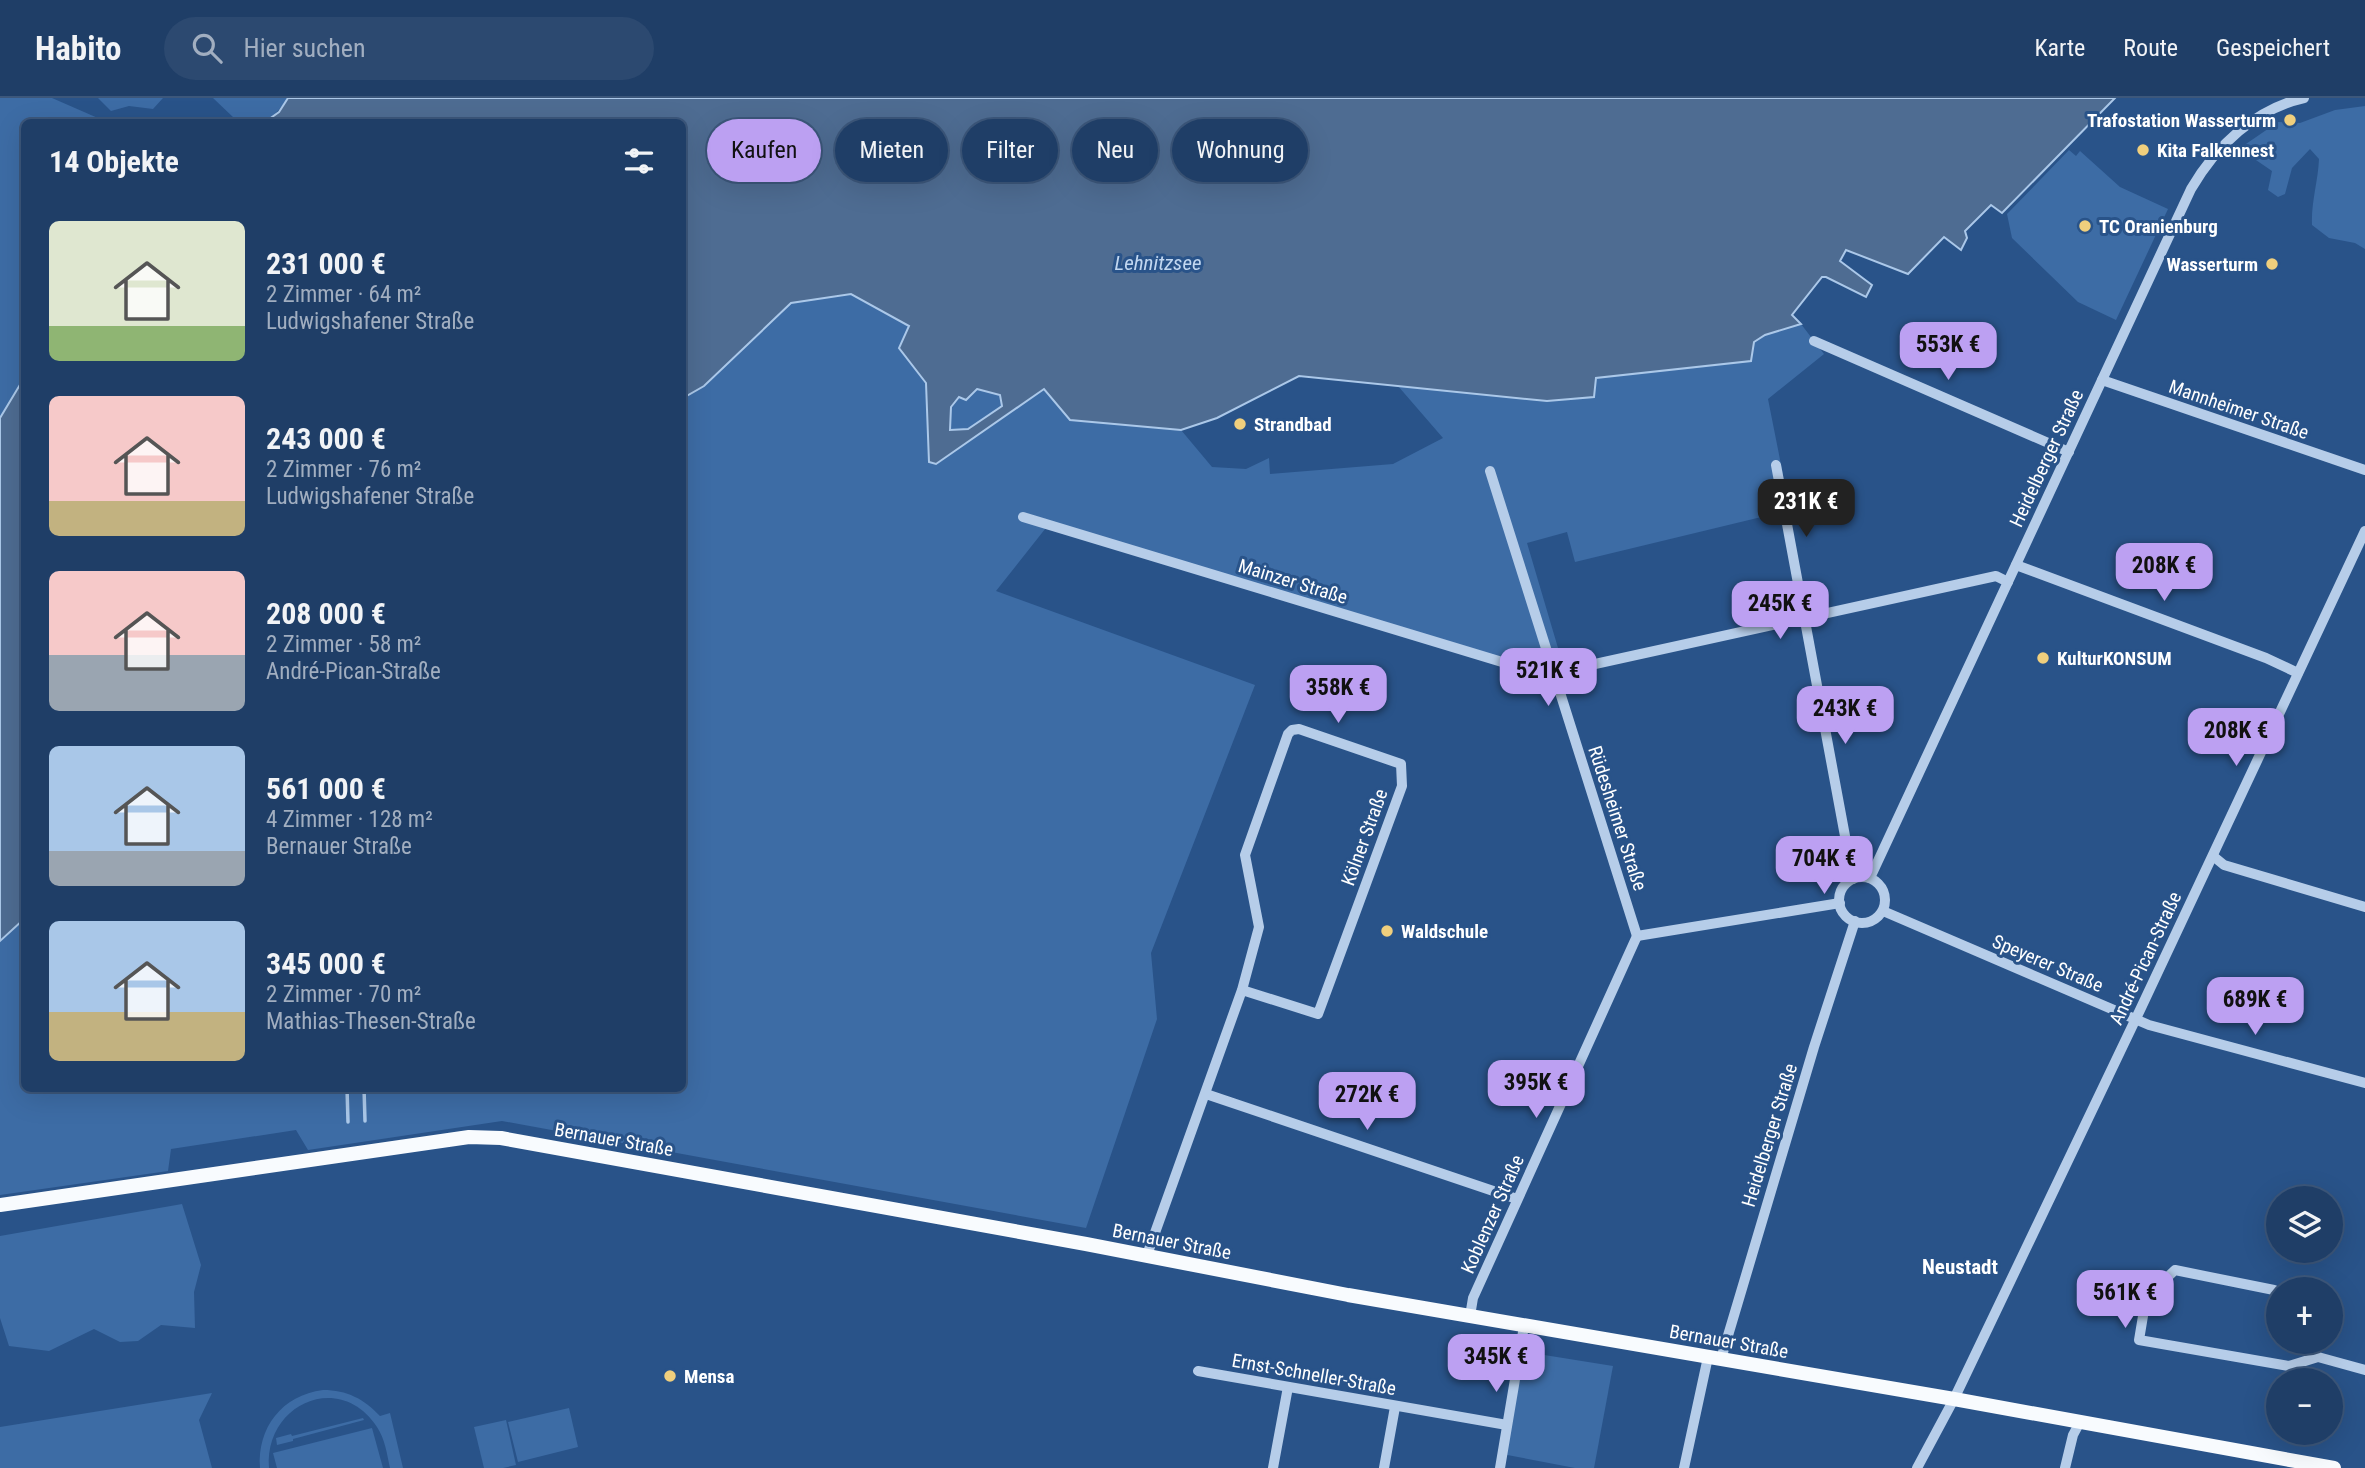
<!DOCTYPE html>
<html lang="de">
<meta charset="utf-8">
<style>
body{margin:0;font-family:"Roboto Condensed",sans-serif;background:#2c4970;color:#f1f3f6;height:100vh;display:flex;flex-direction:column;font-size:26px;white-space:nowrap}
*{box-sizing:border-box;margin:0}
p{font-size:23px;color:#a1aec0}
.icon{flex:none;width:38px;height:38px;fill:none;stroke:currentColor;stroke-width:2;stroke-linecap:round;stroke-linejoin:round}
.map{position:relative;flex:1;overflow:hidden}
.panel{position:absolute;left:21px;top:21px;width:665px;height:973px;display:flex;flex-direction:column;background:#1f3e67;border-radius:10px;box-shadow:0 7px 28px #0002,0 0 0 2px #3c577b}
.panel>*{flex:none}
.top-card{position:absolute;left:707px;top:21px;width:665px;height:63px;display:flex;gap:14px}
.controls{position:absolute;left:2266px;top:1088px;display:grid;gap:14px}
.controls a{display:grid;place-items:center;width:77px;height:77px;border-radius:50%;background:#1f3e67;box-shadow:0 7px 28px #0002,0 0 0 2px #3c577b;font-size:35px}
.price{position:absolute;translate:-50% -60px;padding:0 16px;border-radius:14px;background:#bca0f2;color:#111;font-size:23px;line-height:46px;filter:drop-shadow(0 2px 4px #0008)}
.price::after{content:'';position:absolute;left:50%;top:42px;width:21px;height:16px;margin-left:-10px;background:inherit;clip-path:polygon(0 0,100% 0,50% 100%)}
.price.current{background:#222;color:#fff}
ul{padding:0;list-style:none}
li{display:flex;align-items:center;gap:21px;height:175px;padding:0 28px}
li span{display:grid;place-items:center;flex:none;width:196px;height:140px;border-radius:10px;color:#555}
li>.icon{margin-inline-start:auto}
span .icon{width:84px;height:84px;fill:#fffc;stroke-width:1}
li b{font-size:30px}
h2{display:flex;justify-content:space-between;align-items:center;height:84px;padding:0 28px;font-size:30px}
.pill{padding:0 24px;border-radius:32px;background:#1f3e67;box-shadow:0 7px 28px #0002,0 0 0 2px #3c577b;font-size:24px;line-height:63px}
.pill.current{background:#bca0f2;color:#111}
header{display:flex;align-items:center;gap:42px;box-sizing:border-box;height:98px;padding:0 35px;background:#1f3e67;border-bottom:2px solid #3c577b}
header strong{font-size:33px}
nav{display:flex;gap:38px;margin-inline-start:auto;font-size:24px}
.search{width:490px;height:63px;background:#2c4970;display:flex;align-items:center;gap:18px;box-sizing:border-box;padding:0 24px;border-radius:38px;color:#a1aec0;font-size:26px}
.map>svg:first-child{display:block}
.green{fill:#3d6ca5}
.water{fill:#4e6c92;stroke:#abc8e9;stroke-width:2;fill-rule:evenodd}
.lines{fill:none;stroke-linecap:round;stroke-linejoin:round}
.stream{stroke:#abc8e9;stroke-width:3.5}
.minor{stroke:#b6cde9;stroke-width:10}
.major{stroke:#f8fbfe;stroke-width:14}
.poi-dot{fill:#f0cf7d;stroke:#295389;stroke-width:2.5}
.labels{text-anchor:middle;stroke-width:6;stroke-linejoin:round;paint-order:stroke}
.poi-label{font-size:19px;font-weight:bold;fill:#fff;stroke:#295389;text-anchor:start}
.street-label{font-size:19px;fill:#fff;stroke:#295389}
.water-label{font-size:21px;font-style:italic;fill:#c2d7f0;stroke:#295389}
.neighbourhood-label{font-size:21px;font-weight:bold;fill:#fff;stroke:#295389}
</style>
<header>
<strong>Habito</strong>
<div class="search"><svg class="icon" aria-label="search" viewBox="0 0 24 24"><circle cx="10" cy="10" r="6"/><path d="M15 15l6 6"/></svg>Hier suchen</div>
<nav><a>Karte</a><a>Route</a><a>Gespeichert</a></nav>
</header>
<div class="map">
<svg width="2365" height="1370" viewBox="0 0 2365 1370">
<rect width="100%" height="100%" fill="#295389"/>
<g class="green">
<polygon points="0,0 52,0 107,24 24,24 24,280 0,320"/>
<polygon points="98,0 163,0 153,11 129,8 111,13"/>
<path d="M213,0H288C266,31 260,24 225,24L234,20Z"/>
<path d="M2365,8V151L2355,145L2329,140L2312,127C2311,104 2318,84 2319,61L2310,51L2292,70L2285,96L2278,99L2268,92L2272,73L2253,60L2243,48L2278,24L2300,25L2335,12Z"/>
<polygon points="2069,52 2076,58 2080,53 2120,89 2168,111 2116,222 2078,204 2012,140 2007,116"/>
<polygon points="851,196 909,228 899,250 926,285 929,364 936,366 1045,290 1070,322 1181,332 1212,369 1246,371 1269,360 1270,376 1393,366 1443,340 1398,288 1547,303 1593,299 1596,280 1750,263 1754,244 1765,237 1801,226 1824,256 1768,301 1790,412 1575,464 1567,434 1527,445 1566,577 1545,577 1049,426 996,493 1255,587 1151,855 1157,921 1086,1130 502,1023 308,1052 296,1032 171,1051 168,1073 0,1097 0,843 24,821 24,990 682,990 683,300 704,288 791,205"/>
<polygon points="977,291 1000,297 1003,308 968,331 950,332 950,309 960,299 966,301"/>
<polygon points="182,1106 201,1167 194,1194 195,1230 161,1227 138,1243 120,1244 94,1231 49,1253 9,1248 0,1220 0,1138"/>
<polygon points="1519,1253 1613,1268 1594,1370 1575,1370 1502,1356"/>
<path d="M323,1292C347,1292 364,1301 380,1318L390,1315L403,1370H390C387,1356 385,1341 377,1329C340,1272 264,1306 269,1370H260C257,1330 282,1297 323,1292Z"/>
<polygon points="212,1295 199,1322 212,1370 0,1370 0,1329"/>
<polygon points="569,1310 578,1349 518,1364 508,1324"/>
<polygon points="363,1320 364,1322 293,1341 293,1343 277,1347 276,1340 291,1336 292,1338"/>
<polygon points="506,1322 516,1367 503,1370 484,1370 474,1329"/>
<polygon points="372,1330 383,1370 277,1370 273,1355"/>
</g>
<g class="water">
<path d="M288,0H2115L2002,115L1991,107L1965,133L1967,140L1961,152L1944,139L1908,176L1846,152L1840,163L1872,187L1866,199L1826,179H1822L1792,217L1801,226L1765,237L1754,244L1751,263L1596,280L1594,299L1547,303L1299,278L1217,320L1181,332L1070,322L1044,291L936,366L929,364L926,285L899,250L909,228L851,196L791,205L704,288L683,300L682,24H265L279,14ZM977,291L1000,297L1002,308L968,331L950,332L951,309L959,299L966,302Z"/>
<polygon points="24,280 24,821 0,843 0,320"/>
</g>
<g class="lines">
<g class="stream">
<polyline points="347,990 348,1024"/>
<polyline points="364,990 365,1023"/>
</g>
<g class="minor">
<polyline points="1814,243 2069,354"/>
<polyline points="2102,282 2365,372"/>
<polyline points="1776,367 1853,781"/>
<polyline points="1490,373 1637,838"/>
<polyline points="1023,419 1545,577 1996,478 2008,484"/>
<polyline points="2016,467 2266,560 2298,575"/>
<polyline points="2213,758 2224,767 2365,809"/>
<circle cx="1862" cy="802" r="23"/>
<path d="M1870,780L2191,91C2216,48 2255,11 2304,0"/>
<polyline points="1883,813 2149,927 2365,985"/>
<polyline points="1637,838 1840,805"/>
<polyline points="1206,996 1517,1101"/>
<polyline points="1147,1157 1242,892 1259,829 1245,757 1288,636 1292,632 1299,631 1401,666 1402,688 1318,916 1242,892"/>
<polyline points="2278,1199 2274,1192 2175,1172 2146,1200 2139,1242 2289,1268 2318,1259 2365,1272"/>
<polyline points="1470,1218 1473,1200 1637,838"/>
<polyline points="2308,1244 2318,1259"/>
<polyline points="1721,1261 1814,949 1855,823"/>
<polyline points="1198,1273 1507,1327"/>
<polyline points="1273,1370 1288,1289"/>
<polyline points="1384,1370 1395,1309"/>
<polyline points="1500,1370 1524,1228"/>
<polyline points="1684,1370 1708,1259"/>
<polyline points="1917,1370 1954,1301 2140,912 2365,433"/>
<polyline points="2065,1370 2073,1337 2080,1324"/>
</g>
<polyline class="major" points="0,1107 469,1039 501,1040 1086,1146 1348,1197 1954,1301 2334,1370"/>
</g>
<g class="poi-dot">
<circle cx="2290" cy="22" r="7"/>
<circle cx="2143" cy="52" r="7"/>
<circle cx="2085" cy="128" r="7"/>
<circle cx="2272" cy="166" r="7"/>
<circle cx="1240" cy="326" r="7"/>
<circle cx="2043" cy="560" r="7"/>
<circle cx="1387" cy="833" r="7"/>
<circle cx="670" cy="1278" r="7"/>
</g>
<g class="labels">
<g class="poi-label">
<text x="2276" y="29" text-anchor="end">Trafostation Wasserturm</text>
<text x="2157" y="59">Kita Falkennest</text>
<text x="2099" y="135">TC Oranienburg</text>
<text x="2258" y="173" text-anchor="end">Wasserturm</text>
<text x="1254" y="333">Strandbad</text>
<text x="2057" y="567">KulturKONSUM</text>
<text x="1401" y="840">Waldschule</text>
<text x="684" y="1285">Mensa</text>
</g>
<g class="street-label">
<text transform="translate(2239 311) rotate(19)" y="7">Mannheimer Straße</text>
<text transform="translate(2046 360) rotate(-65)" y="7">Heidelberger Straße</text>
<text transform="translate(1293 483) rotate(17)" y="7">Mainzer Straße</text>
<text transform="translate(1618 720) rotate(72)" y="7">Rüdesheimer Straße</text>
<text transform="translate(1364 739) rotate(-70)" y="7">Kölner Straße</text>
<text transform="translate(2145 860) rotate(-65)" y="7">André-Pican-Straße</text>
<text transform="translate(2048 865) rotate(23)" y="7">Speyerer Straße</text>
<text transform="translate(1769 1037) rotate(-73)" y="7">Heidelberger Straße</text>
<text transform="translate(614 1041) rotate(10)" y="7">Bernauer Straße</text>
<text transform="translate(1492 1116) rotate(-66)" y="7">Koblenzer Straße</text>
<text transform="translate(1172 1143) rotate(11)" y="7">Bernauer Straße</text>
<text transform="translate(1729 1243) rotate(10)" y="7">Bernauer Straße</text>
<text transform="translate(1314 1276) rotate(10)" y="7">Ernst-Schneller-Straße</text>
</g>
<g class="water-label">
<text x="1158" y="172">Lehnitzsee</text>
</g>
<g class="neighbourhood-label">
<text x="1960" y="1176">Neustadt</text>
</g>
</g>
</svg>
<div class="controls">
<a><svg class="icon" aria-label="layers" viewBox="0 0 24 24"><path d="M12 4l9 5-9 5-9-5zM3 14l9 5 9-5"/></svg></a>
<a>+</a>
<a>−</a>
</div>
<b class="price" style="left:1948px;top:284px">553K €</b>
<b class="price current" style="left:1806px;top:441px">231K €</b>
<b class="price" style="left:2164px;top:505px">208K €</b>
<b class="price" style="left:1780px;top:543px">245K €</b>
<b class="price" style="left:1548px;top:610px">521K €</b>
<b class="price" style="left:1338px;top:627px">358K €</b>
<b class="price" style="left:1845px;top:648px">243K €</b>
<b class="price" style="left:2236px;top:670px">208K €</b>
<b class="price" style="left:1824px;top:798px">704K €</b>
<b class="price" style="left:2255px;top:939px">689K €</b>
<b class="price" style="left:1536px;top:1022px">395K €</b>
<b class="price" style="left:1367px;top:1034px">272K €</b>
<b class="price" style="left:2125px;top:1232px">561K €</b>
<b class="price" style="left:1496px;top:1296px">345K €</b>
<div class="top-card">
<a class="pill current">Kaufen</a>
<a class="pill">Mieten</a>
<a class="pill">Filter</a>
<a class="pill">Neu</a>
<a class="pill">Wohnung</a>
</div>
<section class="panel">
<h2>14 Objekte<svg class="icon" aria-label="filters" viewBox="0 0 24 24"><path d="M4 7h16M4 17h16"/><circle cx="9" cy="7" r="2"/><circle cx="15" cy="17" r="2"/></svg></h2>
<ul>
<li><span style="background:linear-gradient(#dfe7d0 75%,#8fb573 0)"><svg class="icon" aria-label="home" viewBox="0 0 24 24"><path d="M3 11l9-7 9 7M6 9v11h12V9"/></svg></span><div><b>231 000 €</b><p>2 Zimmer · 64 m²</p><p>Ludwigshafener Straße</p></div></li>
<li><span style="background:linear-gradient(#f6c9c9 75%,#c2b280 0)"><svg class="icon" aria-label="home" viewBox="0 0 24 24"><path d="M3 11l9-7 9 7M6 9v11h12V9"/></svg></span><div><b>243 000 €</b><p>2 Zimmer · 76 m²</p><p>Ludwigshafener Straße</p></div></li>
<li><span style="background:linear-gradient(#f6c9c9 60%,#9aa5b1 0)"><svg class="icon" aria-label="home" viewBox="0 0 24 24"><path d="M3 11l9-7 9 7M6 9v11h12V9"/></svg></span><div><b>208 000 €</b><p>2 Zimmer · 58 m²</p><p>André-Pican-Straße</p></div></li>
<li><span style="background:linear-gradient(#a9c7e8 75%,#9aa5b1 0)"><svg class="icon" aria-label="home" viewBox="0 0 24 24"><path d="M3 11l9-7 9 7M6 9v11h12V9"/></svg></span><div><b>561 000 €</b><p>4 Zimmer · 128 m²</p><p>Bernauer Straße</p></div></li>
<li><span style="background:linear-gradient(#a9c7e8 65%,#c2b280 0)"><svg class="icon" aria-label="home" viewBox="0 0 24 24"><path d="M3 11l9-7 9 7M6 9v11h12V9"/></svg></span><div><b>345 000 €</b><p>2 Zimmer · 70 m²</p><p>Mathias-Thesen-Straße</p></div></li>
</ul>
</section>
</div>
